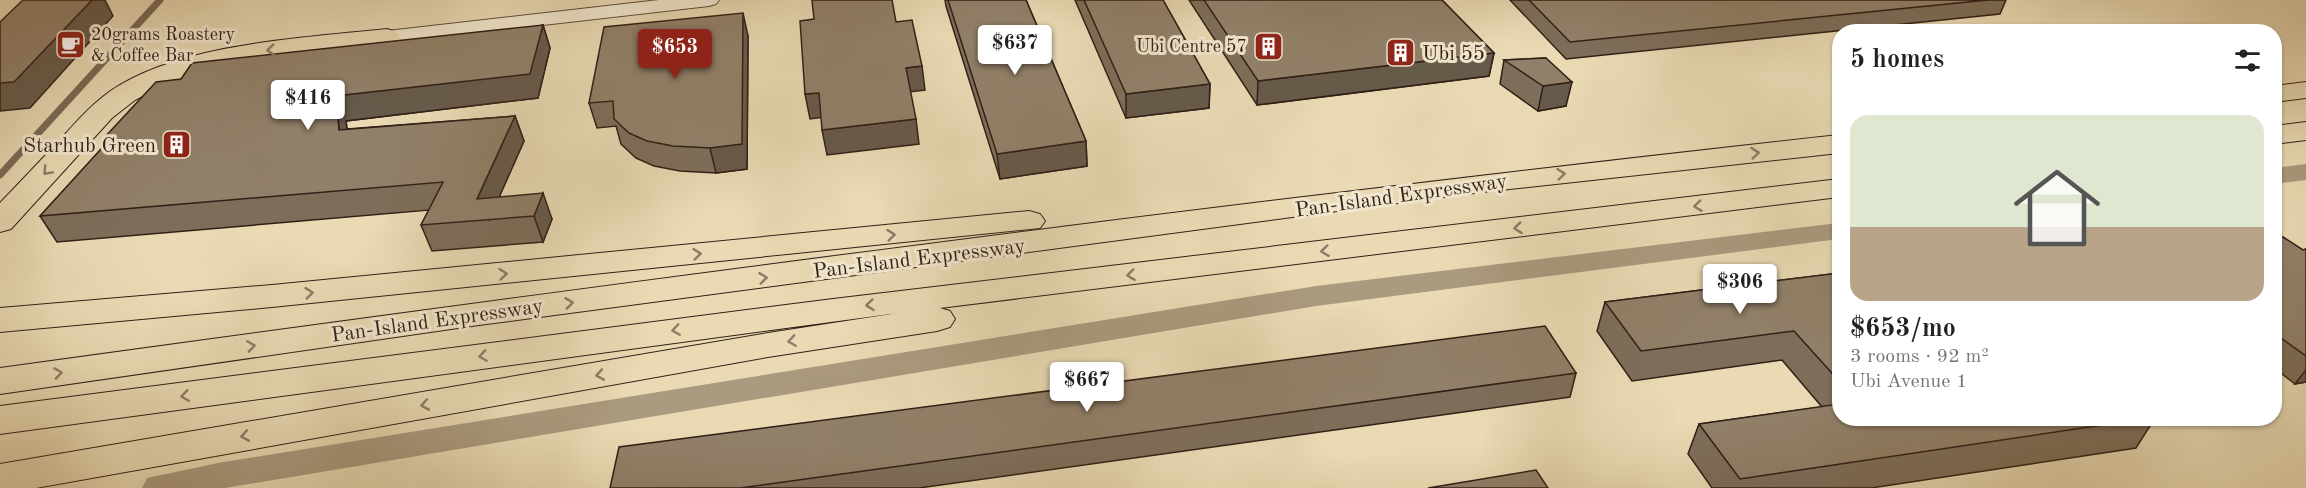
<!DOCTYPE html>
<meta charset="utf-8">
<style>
body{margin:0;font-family:"Old Standard TT",serif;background:#f2f2f2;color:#222;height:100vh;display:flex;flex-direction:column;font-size:22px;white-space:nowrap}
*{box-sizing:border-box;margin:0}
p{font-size:20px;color:#767676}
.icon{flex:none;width:33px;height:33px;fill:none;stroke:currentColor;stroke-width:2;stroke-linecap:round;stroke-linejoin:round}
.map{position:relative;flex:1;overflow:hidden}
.sheet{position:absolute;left:1832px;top:24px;width:450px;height:402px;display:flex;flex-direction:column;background:#fff;border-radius:24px;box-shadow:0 2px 4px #0004}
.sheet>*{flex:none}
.price{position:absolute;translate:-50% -51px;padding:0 14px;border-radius:6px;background:#fff;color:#222;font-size:20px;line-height:39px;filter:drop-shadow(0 2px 3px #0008)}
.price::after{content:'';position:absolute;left:50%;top:36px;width:18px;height:14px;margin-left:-9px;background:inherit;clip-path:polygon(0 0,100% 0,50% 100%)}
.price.active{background:#8f2418;color:#fff}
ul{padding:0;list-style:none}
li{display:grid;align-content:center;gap:12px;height:318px;padding:0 18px}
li+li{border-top:2px solid #e0e0e0}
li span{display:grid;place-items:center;height:186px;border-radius:18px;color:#555}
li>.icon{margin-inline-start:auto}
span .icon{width:108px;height:108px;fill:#fffc;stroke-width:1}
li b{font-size:26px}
h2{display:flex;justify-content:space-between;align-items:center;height:72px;padding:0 18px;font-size:26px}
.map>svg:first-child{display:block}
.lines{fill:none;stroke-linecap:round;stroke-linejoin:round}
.stream{stroke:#7a6955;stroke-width:7}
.canal{fill:#aa9a7f;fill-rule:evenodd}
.minor-casing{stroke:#5f4e3e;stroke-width:2}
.highway-casing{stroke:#311f17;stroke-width:2}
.minor{fill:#f1e7ce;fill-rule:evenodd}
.highway{fill:#e9dab4;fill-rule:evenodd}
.wall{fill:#7d6e5a;stroke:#311f17;stroke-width:1.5}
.shaded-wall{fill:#665a4a;stroke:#311f17;stroke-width:1.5}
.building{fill:#918069;stroke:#311f17;stroke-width:1.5}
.oneway{stroke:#8d7c66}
.labels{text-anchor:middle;stroke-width:6;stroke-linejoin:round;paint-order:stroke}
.far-poi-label{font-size:18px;fill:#311f17;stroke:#f1e7ce;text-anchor:start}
.poi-label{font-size:21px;fill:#311f17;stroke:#f1e7ce;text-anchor:start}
.street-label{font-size:21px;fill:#311f17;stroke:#f1e7ce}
</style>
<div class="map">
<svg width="2306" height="488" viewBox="0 0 2306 488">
<rect width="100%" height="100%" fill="#e9dab4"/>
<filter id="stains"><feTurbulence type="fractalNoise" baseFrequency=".00333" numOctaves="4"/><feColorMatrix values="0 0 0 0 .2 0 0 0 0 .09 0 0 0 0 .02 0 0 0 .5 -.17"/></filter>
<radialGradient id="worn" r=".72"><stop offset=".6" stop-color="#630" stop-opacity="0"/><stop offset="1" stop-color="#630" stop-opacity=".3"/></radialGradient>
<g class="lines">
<polyline class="stream" points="0,175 160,0"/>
<g class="canal">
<polygon points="2306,164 2306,180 2274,184 2274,168"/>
<polygon points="1839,223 1839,239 1316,306 225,488 142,488 147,478 218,463 1316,286"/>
</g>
<defs>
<polygon id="minor" points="659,0 719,0 716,4 709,6 387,43 380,41 377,37 380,33 387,31"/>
<g id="highway">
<path d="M387,29L396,32L400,37L396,42L253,60L195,74L164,85L135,100L112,118L11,229L0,232V203C20,182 40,161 60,140C75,123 90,106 109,92C179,43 303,38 387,29Z"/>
<polygon points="2306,82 2306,98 2274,102 2274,86"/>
<polygon points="2306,122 2306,140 2274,144 2274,126"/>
<path d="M1839,135V153L1482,192L479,325L0,394V368C612,284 1225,202 1839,135Z"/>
<polygon points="1839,179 1839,197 940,308 950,311 955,319 950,327 937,331 768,357 36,488 0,488 0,464 768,333 898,313 0,434 0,406 833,299"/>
<polygon points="1029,211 1040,214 1045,221 1040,228 272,307 0,332 0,308 272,285"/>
</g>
</defs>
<use href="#minor" class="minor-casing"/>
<use href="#highway" class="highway-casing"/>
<use href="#minor" class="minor"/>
<use href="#highway" class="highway"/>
</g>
<g class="wall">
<polygon points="945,0 1026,0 1086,141 1087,166 1000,179 946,6"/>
<polygon points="1075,0 1163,0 1210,84 1209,108 1126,118"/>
<polygon points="1189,0 1442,0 1494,53 1489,76 1257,105"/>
<polygon points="1510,0 2006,0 2000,14 1566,59"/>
<polygon points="543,25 550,48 538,98 346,121 347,129 515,116 524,141 499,197 552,219 543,242 432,251 421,225 429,210 57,242 40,216 106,144 103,139"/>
<polygon points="748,36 747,169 716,173 680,171 654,166 636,158 621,144 616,126 597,128 589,103"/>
<polygon points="1546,58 1566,106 1538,111 1500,84 1504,60"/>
<polygon points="2274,238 2303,250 2306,249 2306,382 2295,384 2274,368"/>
<polygon points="1839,273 1839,418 2155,418 2136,448 1871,488 1712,488 1688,454 1699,424 1822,407 1782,360 1632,381 1597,331 1605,302"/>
<polygon points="1576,373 1570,397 919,488 610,488"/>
</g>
<g class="shaded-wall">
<polygon points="72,0 105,0 113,16 30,108 0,111 0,83"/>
<polygon points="743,13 748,36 747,169 716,173 710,148"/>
<polygon points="543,25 550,48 538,98 346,121 350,155 339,130 336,96"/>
<polygon points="1494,53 1489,76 1257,105 1258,81"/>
<polygon points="922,66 925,90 909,92 906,68"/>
<polygon points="1572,82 1566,106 1538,111 1543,86"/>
<polygon points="1210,84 1209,108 1126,118 1126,94"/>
<polygon points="819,93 824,117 810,119 805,94"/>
<polygon points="515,116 524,141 489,220 477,199"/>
<polygon points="916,119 919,144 827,155 822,130"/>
<polygon points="1086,141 1087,166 1000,179 997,154"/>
<polygon points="543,193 552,219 543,242 534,216"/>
<polygon points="2306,370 2306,382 2295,384"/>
</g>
<g class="building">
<polygon points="23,0 92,0 14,82 0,83 0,22"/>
<polygon points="812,0 892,0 896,22 912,20 922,66 906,68 916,119 822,130 819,93 805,94 800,21 814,19"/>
<polygon points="948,0 1026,0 1086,141 997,154"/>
<polygon points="1084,0 1163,0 1210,84 1126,94"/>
<polygon points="1204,0 1442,0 1494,53 1258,81"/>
<polygon points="1529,0 1988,0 1570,42"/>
<polygon points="743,13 742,144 710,148 673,146 647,141 629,133 614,119 613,101 589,103 604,27"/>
<polygon points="543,25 530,74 336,96 339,130 515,116 477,199 543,193 534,216 421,225 443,182 40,216 111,138 103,139 156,82 181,79 192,63"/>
<polygon points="1546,58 1572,82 1543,86 1504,60"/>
<polygon points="2283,237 2303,250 2306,249 2306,356 2274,333 2274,238"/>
<polygon points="1839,273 1839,381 1794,331 1641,351 1605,302"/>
<polygon points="1545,326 1576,373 740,488 610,488 619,447"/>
<polygon points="1839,404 1839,418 2149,418 1740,479 1699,424"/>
<polygon points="1536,470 1548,488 1428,488"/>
</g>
<defs><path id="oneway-chevron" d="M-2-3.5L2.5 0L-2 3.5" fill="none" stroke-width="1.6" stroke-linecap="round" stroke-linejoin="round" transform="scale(1.5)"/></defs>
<g class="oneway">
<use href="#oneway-chevron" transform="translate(271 50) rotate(174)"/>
<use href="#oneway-chevron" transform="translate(1755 153) rotate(-6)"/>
<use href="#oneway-chevron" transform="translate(47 171) rotate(133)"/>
<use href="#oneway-chevron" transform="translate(1561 174) rotate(-6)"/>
<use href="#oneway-chevron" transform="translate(1698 206) rotate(173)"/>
<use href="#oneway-chevron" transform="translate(1518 228) rotate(173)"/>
<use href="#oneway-chevron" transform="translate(891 235) rotate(-6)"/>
<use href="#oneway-chevron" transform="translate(1325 251) rotate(173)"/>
<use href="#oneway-chevron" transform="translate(697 254) rotate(-6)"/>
<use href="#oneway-chevron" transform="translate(503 274) rotate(-6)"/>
<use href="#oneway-chevron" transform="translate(1131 275) rotate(173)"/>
<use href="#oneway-chevron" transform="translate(763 278) rotate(-7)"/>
<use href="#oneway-chevron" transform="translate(309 293) rotate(-6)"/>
<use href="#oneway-chevron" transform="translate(569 303) rotate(-7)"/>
<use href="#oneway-chevron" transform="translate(870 305) rotate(174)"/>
<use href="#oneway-chevron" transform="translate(676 330) rotate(172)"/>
<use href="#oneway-chevron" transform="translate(792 341) rotate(172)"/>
<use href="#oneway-chevron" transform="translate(251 346) rotate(-8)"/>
<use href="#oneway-chevron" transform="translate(483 356) rotate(172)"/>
<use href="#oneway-chevron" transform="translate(58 373) rotate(-8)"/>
<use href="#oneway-chevron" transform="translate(600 375) rotate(170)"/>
<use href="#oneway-chevron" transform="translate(185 396) rotate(172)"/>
<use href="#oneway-chevron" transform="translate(425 405) rotate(170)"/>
<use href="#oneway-chevron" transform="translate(245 436) rotate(170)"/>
</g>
<defs>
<symbol id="cafe-square" viewBox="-11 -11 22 22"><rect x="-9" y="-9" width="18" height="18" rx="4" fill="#8f2418" stroke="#f1e7ce"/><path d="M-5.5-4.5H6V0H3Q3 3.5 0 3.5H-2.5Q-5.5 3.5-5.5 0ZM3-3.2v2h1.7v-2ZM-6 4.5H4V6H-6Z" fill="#fff"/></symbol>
<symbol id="building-square" viewBox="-11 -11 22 22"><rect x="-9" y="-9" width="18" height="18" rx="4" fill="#8f2418" stroke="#f1e7ce"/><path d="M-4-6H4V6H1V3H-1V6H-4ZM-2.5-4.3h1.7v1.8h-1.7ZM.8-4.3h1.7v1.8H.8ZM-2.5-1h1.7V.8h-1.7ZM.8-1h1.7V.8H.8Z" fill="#fff"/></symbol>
</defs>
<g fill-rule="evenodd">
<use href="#cafe-square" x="54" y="28" width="33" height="33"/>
<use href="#building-square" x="1252" y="30" width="33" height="33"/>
<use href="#building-square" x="1384" y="36" width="33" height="33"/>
<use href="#building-square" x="160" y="128" width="33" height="33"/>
</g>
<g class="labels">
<g class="far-poi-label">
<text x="91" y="40">20grams Roastery<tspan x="91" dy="21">&amp; Coffee Bar</tspan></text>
<text x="1247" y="52" text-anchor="end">Ubi Centre 57</text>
</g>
<g class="poi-label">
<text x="1422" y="60">Ubi 55</text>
<text x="156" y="152" text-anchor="end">Starhub Green</text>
</g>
<g class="street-label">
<text transform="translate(1401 195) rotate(-8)" y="7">Pan-Island Expressway</text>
<text transform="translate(919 258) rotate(-7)" y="7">Pan-Island Expressway</text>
<text transform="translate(437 320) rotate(-8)" y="7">Pan-Island Expressway</text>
</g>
</g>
<rect width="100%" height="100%" filter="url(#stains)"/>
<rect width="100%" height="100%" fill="url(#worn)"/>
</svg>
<b class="price" style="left:1015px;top:76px">$637</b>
<b class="price active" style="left:675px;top:80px">$653</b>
<b class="price" style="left:308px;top:131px">$416</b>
<b class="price" style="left:1740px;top:315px">$306</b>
<b class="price" style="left:1087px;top:413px">$667</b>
<section class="sheet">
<h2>5 homes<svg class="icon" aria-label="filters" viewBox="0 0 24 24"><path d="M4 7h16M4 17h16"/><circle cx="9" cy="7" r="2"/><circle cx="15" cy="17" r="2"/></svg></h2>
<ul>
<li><span style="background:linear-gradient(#dfe7d0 60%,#b9a48a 0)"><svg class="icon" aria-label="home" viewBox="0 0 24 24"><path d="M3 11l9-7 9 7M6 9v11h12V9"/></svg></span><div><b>$653/mo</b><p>3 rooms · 92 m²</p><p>Ubi Avenue 1</p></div></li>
</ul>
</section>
</div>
